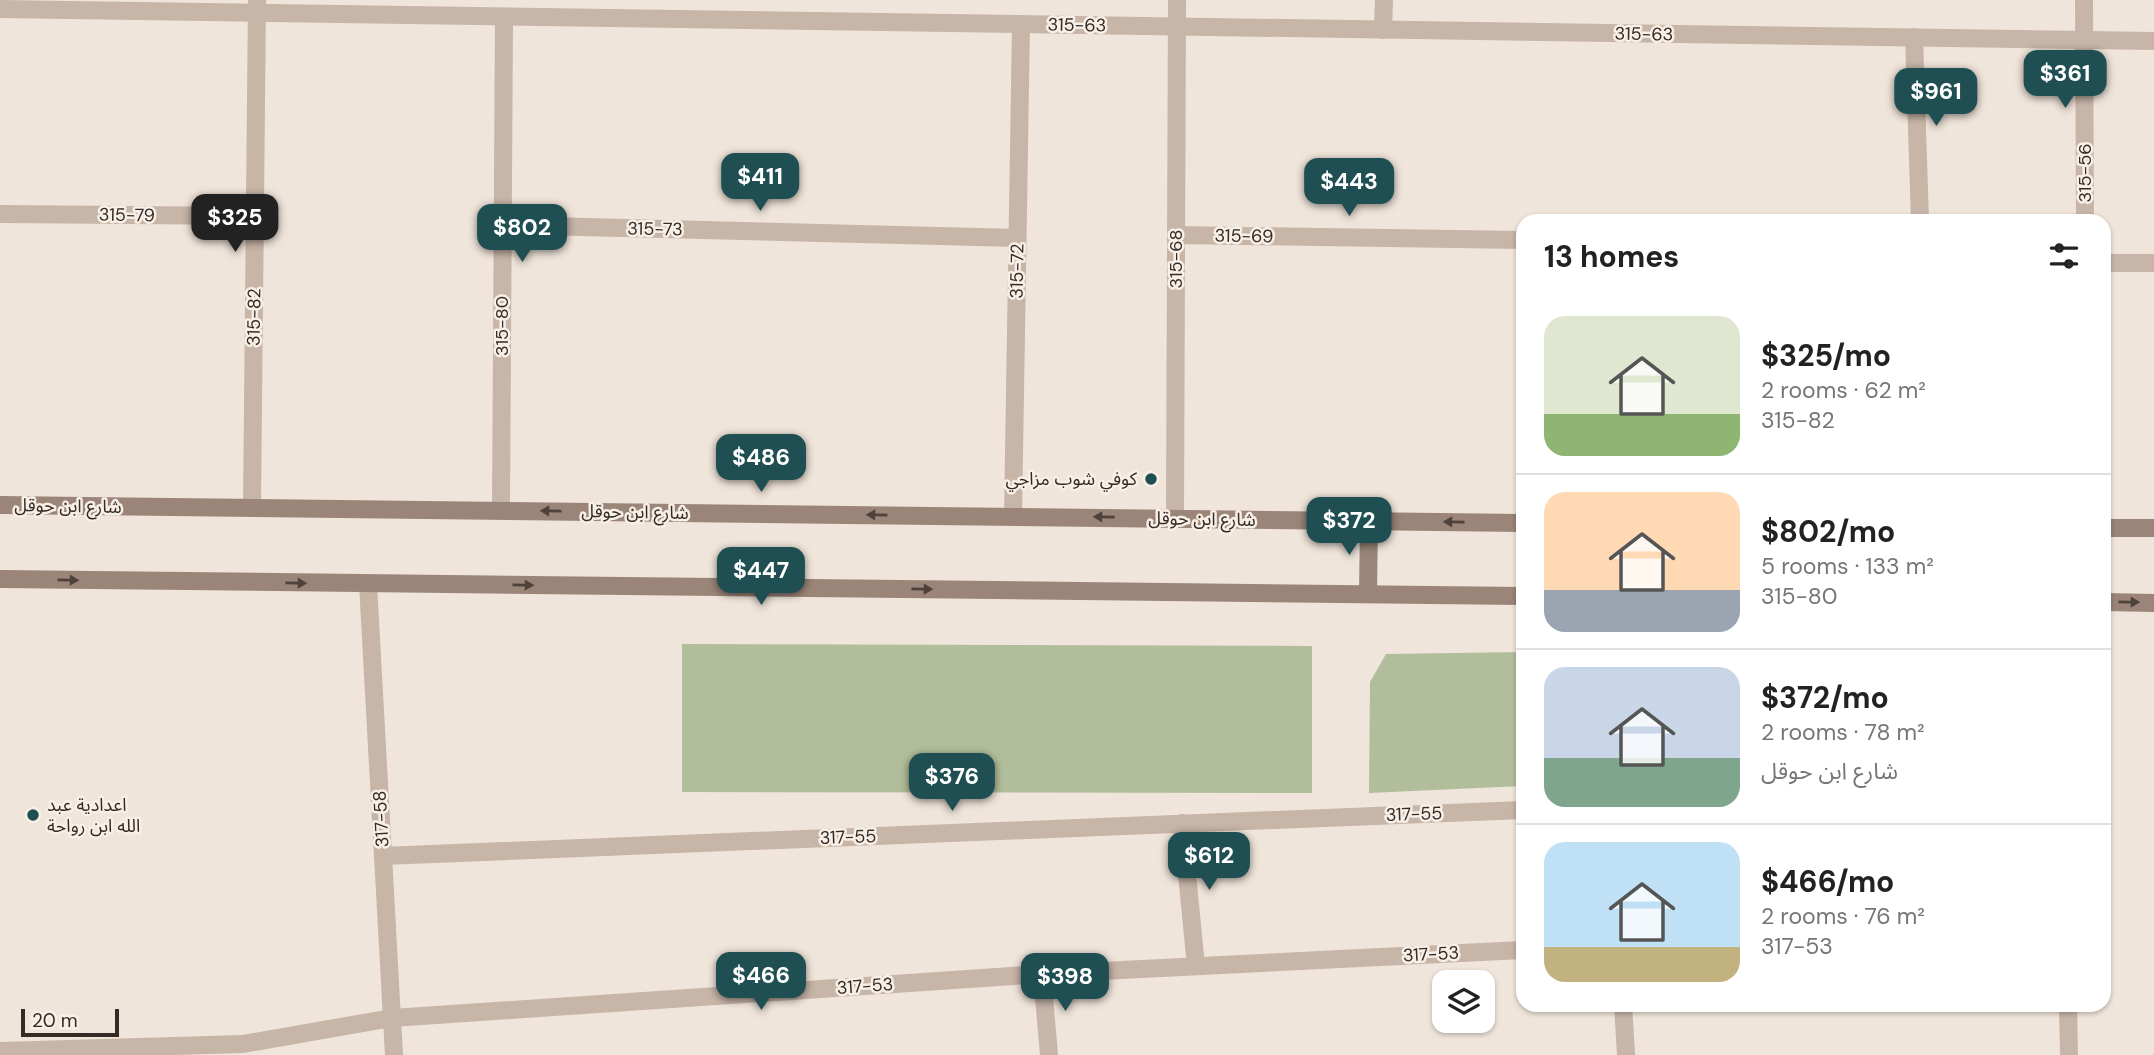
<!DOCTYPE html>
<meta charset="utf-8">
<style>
body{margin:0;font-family:"DM Sans","Noto Sans Arabic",sans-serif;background:#f2f2f2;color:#222;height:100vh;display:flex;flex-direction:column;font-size:26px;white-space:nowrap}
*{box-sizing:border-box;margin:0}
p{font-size:23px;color:#767676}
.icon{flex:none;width:38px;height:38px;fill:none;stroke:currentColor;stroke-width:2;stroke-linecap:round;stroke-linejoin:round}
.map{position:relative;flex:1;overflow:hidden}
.drawer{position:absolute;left:1516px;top:214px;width:595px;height:798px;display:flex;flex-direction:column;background:#fff;border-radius:21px;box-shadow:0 2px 5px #0004}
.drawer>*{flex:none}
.controls{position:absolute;left:1432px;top:970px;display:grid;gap:14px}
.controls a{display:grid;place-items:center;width:63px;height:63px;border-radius:14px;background:#fff;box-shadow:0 2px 5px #0004;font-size:35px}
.scale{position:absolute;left:21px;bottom:18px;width:98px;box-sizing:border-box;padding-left:7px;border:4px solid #342b27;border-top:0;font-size:19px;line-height:24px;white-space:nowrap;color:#342b27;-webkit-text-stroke:5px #f8efe6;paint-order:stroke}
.price{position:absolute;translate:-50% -60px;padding:0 16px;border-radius:14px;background:#1f4f52;color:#fff;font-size:23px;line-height:46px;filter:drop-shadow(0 2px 4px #0008)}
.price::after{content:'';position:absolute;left:50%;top:42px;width:21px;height:16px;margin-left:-10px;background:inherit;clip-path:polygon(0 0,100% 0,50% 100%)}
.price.active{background:#222;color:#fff}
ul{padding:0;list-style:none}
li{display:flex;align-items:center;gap:21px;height:175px;padding:0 28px}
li+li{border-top:2px solid #e0e0e0}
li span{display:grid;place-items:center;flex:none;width:196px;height:140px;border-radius:21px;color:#555}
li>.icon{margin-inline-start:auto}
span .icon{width:84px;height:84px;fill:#fffc;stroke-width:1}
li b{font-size:30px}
h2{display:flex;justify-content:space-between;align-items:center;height:84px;padding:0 28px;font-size:30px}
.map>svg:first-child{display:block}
.green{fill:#b2be9b}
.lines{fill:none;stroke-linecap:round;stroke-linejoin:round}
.street{stroke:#c7b5a7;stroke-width:18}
.secondary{stroke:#9a8578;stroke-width:18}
.oneway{fill:#4e423b}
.poi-dot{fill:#1f4f52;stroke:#f8efe6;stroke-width:2.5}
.labels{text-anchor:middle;stroke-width:5;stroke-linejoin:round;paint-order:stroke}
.street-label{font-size:18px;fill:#342b27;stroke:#f8efe6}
.poi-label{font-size:18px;fill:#342b27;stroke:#f8efe6;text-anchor:end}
</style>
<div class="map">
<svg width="2154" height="1055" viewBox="0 0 2154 1055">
<rect width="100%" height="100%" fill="#f0e5da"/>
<g class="green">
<polygon points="682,644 1312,646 1312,793 682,792"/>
<polygon points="1522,652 1522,786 1369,793 1370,682 1386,654"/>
</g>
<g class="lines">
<g class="street">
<polyline points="2084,0 2085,220"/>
<polyline points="0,9 2154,41"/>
<polyline points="1383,30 1384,0"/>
<polyline points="1914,37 1920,220"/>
<polyline points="0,214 255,216"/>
<polyline points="503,225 1017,238"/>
<polyline points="1176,235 1522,240"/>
<polyline points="2104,263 2154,263"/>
<polyline points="252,508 257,0"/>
<polyline points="501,510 504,17"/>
<polyline points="1013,516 1021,25"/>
<polyline points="1175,518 1177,0"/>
<polyline points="368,584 394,1055"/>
<polyline points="1182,823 1196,966"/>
<polyline points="383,856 1522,810"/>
<polyline points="1042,974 1049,1055"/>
<polyline points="1623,1004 1626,1055"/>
<polyline points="2068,1004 2069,1055"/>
<polyline points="0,1051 243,1044 392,1018 1042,974 1522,950"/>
</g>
<g class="secondary">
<polyline points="0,505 1522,523"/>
<polyline points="2104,528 2154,528"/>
<polyline points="0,579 1522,596"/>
<polyline points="1368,594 1369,521"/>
<polyline points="2104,602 2154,603"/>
</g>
</g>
<defs><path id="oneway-solid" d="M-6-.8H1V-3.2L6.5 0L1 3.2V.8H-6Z" transform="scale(1.75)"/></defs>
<g class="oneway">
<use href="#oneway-solid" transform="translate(551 511) rotate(-179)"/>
<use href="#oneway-solid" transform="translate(877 515) rotate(-179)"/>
<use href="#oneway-solid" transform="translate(1104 517) rotate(-179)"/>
<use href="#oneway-solid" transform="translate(1454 522) rotate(-179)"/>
<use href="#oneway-solid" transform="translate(68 580) rotate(1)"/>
<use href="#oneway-solid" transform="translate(296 583) rotate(1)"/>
<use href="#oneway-solid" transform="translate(523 585) rotate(1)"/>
<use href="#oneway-solid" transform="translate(922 589) rotate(1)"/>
<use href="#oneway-solid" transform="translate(2129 602) rotate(1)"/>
</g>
<g class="poi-dot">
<circle cx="1151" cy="479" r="7"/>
<circle cx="33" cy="815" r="7"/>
</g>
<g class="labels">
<g class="street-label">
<text transform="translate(1077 25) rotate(1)" y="6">315-63</text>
<text transform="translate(1644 34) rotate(1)" y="6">315-63</text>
<text transform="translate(2085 173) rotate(-90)" y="6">315-56</text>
<text transform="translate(127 215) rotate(1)" y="6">315-79</text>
<text transform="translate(655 229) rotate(1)" y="6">315-73</text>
<text transform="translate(1244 236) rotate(1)" y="6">315-69</text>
<text transform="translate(1176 259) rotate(-90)" y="6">315-68</text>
<text transform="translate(1017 271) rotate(-89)" y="6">315-72</text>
<text transform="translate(254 317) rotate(-89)" y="6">315-82</text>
<text transform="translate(502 326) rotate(-90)" y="6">315-80</text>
<text transform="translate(68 506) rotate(1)" y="6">شارع ابن حوقل</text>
<text transform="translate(635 512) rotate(1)" y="6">شارع ابن حوقل</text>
<text transform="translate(1202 519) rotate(1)" y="6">شارع ابن حوقل</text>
<text transform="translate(1414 814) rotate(-2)" y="6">317-55</text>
<text transform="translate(381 819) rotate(-93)" y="6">317-58</text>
<text transform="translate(848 837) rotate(-2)" y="6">317-55</text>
<text transform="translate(1431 954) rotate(-3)" y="6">317-53</text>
<text transform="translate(865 986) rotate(-4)" y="6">317-53</text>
</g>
<g class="poi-label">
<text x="1137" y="485">كوفي شوب مزاجي</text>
<text x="47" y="811" text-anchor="start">اعدادية عبد<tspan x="47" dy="21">الله ابن رواحة</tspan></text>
</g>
</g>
</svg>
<div class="controls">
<a><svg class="icon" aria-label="layers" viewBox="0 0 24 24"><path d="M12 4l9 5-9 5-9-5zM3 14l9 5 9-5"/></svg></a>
</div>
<div class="scale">20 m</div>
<b class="price" style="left:2065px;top:110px">$361</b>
<b class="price" style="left:1936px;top:128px">$961</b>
<b class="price" style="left:760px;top:213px">$411</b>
<b class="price" style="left:1349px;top:218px">$443</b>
<b class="price active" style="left:235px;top:254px">$325</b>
<b class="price" style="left:522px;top:264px">$802</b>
<b class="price" style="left:761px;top:494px">$486</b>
<b class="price" style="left:1349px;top:557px">$372</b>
<b class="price" style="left:761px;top:607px">$447</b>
<b class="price" style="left:952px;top:813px">$376</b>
<b class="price" style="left:1209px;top:892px">$612</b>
<b class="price" style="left:761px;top:1012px">$466</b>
<b class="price" style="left:1065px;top:1013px">$398</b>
<section class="drawer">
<h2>13 homes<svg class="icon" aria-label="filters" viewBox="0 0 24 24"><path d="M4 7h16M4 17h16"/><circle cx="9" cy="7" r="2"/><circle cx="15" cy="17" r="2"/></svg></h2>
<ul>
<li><span style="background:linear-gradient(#dfe7d0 70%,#8fb573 0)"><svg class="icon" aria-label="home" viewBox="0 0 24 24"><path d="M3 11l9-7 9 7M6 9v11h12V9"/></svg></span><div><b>$325/mo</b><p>2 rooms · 62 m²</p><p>315-82</p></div></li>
<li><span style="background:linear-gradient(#ffd9b3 70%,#9aa5b1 0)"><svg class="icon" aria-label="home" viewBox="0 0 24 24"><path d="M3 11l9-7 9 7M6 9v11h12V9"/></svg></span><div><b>$802/mo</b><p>5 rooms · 133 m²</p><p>315-80</p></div></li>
<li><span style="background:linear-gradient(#c9d6e8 65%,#7fa58c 0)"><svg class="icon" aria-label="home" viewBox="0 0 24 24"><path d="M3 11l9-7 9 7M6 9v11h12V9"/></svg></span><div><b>$372/mo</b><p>2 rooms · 78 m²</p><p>شارع ابن حوقل</p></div></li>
<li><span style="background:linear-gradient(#bfe0f5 75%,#c2b280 0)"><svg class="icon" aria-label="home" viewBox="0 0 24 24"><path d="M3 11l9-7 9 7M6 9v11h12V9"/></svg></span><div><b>$466/mo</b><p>2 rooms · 76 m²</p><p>317-53</p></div></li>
</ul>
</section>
</div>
